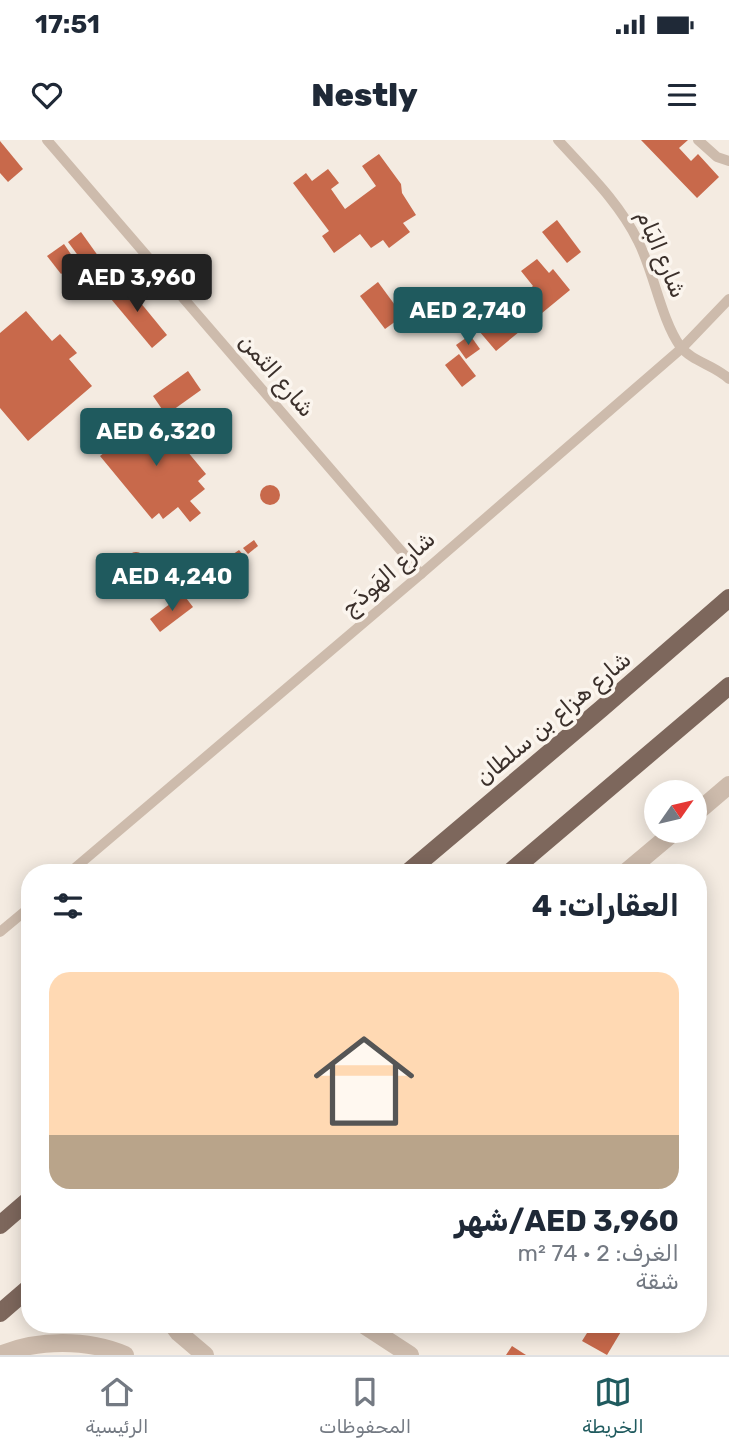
<!DOCTYPE html>
<html lang="ar">
<meta charset="utf-8">
<style>
body{margin:0;font-family:Rubik,"Noto Sans Arabic",sans-serif;background:#f2f2f3;color:#1f2937;direction:rtl;height:100vh;display:flex;flex-direction:column;font-size:26px;white-space:nowrap}
*{box-sizing:border-box;margin:0}
p{font-size:23px;color:#747a83}
.icon{flex:none;width:38px;height:38px;fill:none;stroke:currentColor;stroke-width:2;stroke-linecap:round;stroke-linejoin:round}
.map{position:relative;flex:1;overflow:hidden;direction:ltr}
.details{position:absolute;left:21px;top:724px;width:686px;height:469px;display:flex;flex-direction:column;background:#fff;border-radius:28px;box-shadow:0 4px 18px #0003;direction:rtl}
.details>*{flex:none}
.needle{width:46px;rotate:56deg}
.fabs{position:absolute;left:644px;top:640px;display:grid;gap:14px}
.fabs a{display:grid;place-items:center;width:63px;height:63px;border-radius:50%;background:#fff;box-shadow:0 4px 18px #0003;font-size:35px}
.price{position:absolute;translate:-50% -60px;padding:0 16px;border-radius:7px;background:#1f5a5e;color:#fff;font-size:23px;line-height:46px;filter:drop-shadow(0 2px 4px #0008)}
.price::after{content:'';position:absolute;left:50%;top:42px;width:21px;height:16px;margin-left:-10px;background:inherit;clip-path:polygon(0 0,100% 0,50% 100%)}
.price.on{background:#222;color:#fff}
ul{padding:0;list-style:none}
li{display:grid;align-content:center;gap:14px;height:371px;padding:0 28px}
li+li{border-top:2px solid #e0e1e3}
li span{display:grid;place-items:center;height:217px;border-radius:21px;color:#555}
li>.icon{margin-inline-start:auto}
span .icon{width:126px;height:126px;fill:#fffc;stroke-width:1}
li b{font-size:30px}
h2{display:flex;justify-content:space-between;align-items:center;height:84px;padding:0 28px;font-size:30px}
.status{display:flex;justify-content:space-between;align-items:center;height:49px;padding:0 35px;background:#fff;direction:ltr}
.status svg{height:19px;fill:currentColor}
header{display:flex;justify-content:space-between;align-items:center;height:91px;padding:0 28px;background:#fff;font-size:32px;font-weight:800}
.tab-bar{display:flex;justify-content:space-around;align-items:center;height:98px;border-top:2px solid #e0e1e3;background:#fff;font-size:19px;color:#747a83}
.tab-bar a{display:grid;justify-items:center;gap:4px}
.tab-bar .on{color:#1f5a5e}
.map>svg:first-child{display:block}
.building{fill:#c8694b}
.lines{fill:none;stroke-linecap:round;stroke-linejoin:round}
.service{stroke:#cdbbac;stroke-width:10}
.minor{stroke:#cdbbac;stroke-width:18}
.tertiary{stroke:#cdbbac;stroke-width:18}
.primary{stroke:#7d675c;stroke-width:18}
.labels{text-anchor:middle;stroke-width:7;stroke-linejoin:round;paint-order:stroke}
.street-label{font-size:23px;fill:#3b302b;stroke:#fbf5ee}
</style>
<div class="status"><b>17:51</b><svg viewBox="0 0 49 12"><path d="M0 12V9h3v3zM5 12V6h3v6zM10 12V3h3v9zM15 12V0h3v12zM26 1h20v11H26zM47 4h2v5h-2z"/></svg></div>
<header><svg class="icon" aria-label="menu" viewBox="0 0 24 24"><path d="M4 6h16M4 12h16M4 18h16"/></svg>Nestly<svg class="icon" aria-label="heart" viewBox="0 0 24 24"><path d="M12 20l-8-8c-3-5 5-10 8-4 3-6 11-1 8 4z"/></svg></header>
<div class="map">
<svg width="729" height="1215" viewBox="0 0 729 1215">
<rect width="100%" height="100%" fill="#f4ebe1"/>
<g class="building">
<polygon points="641,0 688,0 679,8 691,21 698,14 719,37 697,58"/>
<polygon points="0,1 23,29 8,42 0,33"/>
<polygon points="379,14 401,44 402,53 416,75 403,83 410,92 389,108 383,100 371,108 360,94 334,113 322,96 329,91 293,43 306,33 312,41 328,29 339,43 331,49 345,69 376,46 362,26"/>
<polygon points="557,80 581,112 567,123 542,92"/>
<polygon points="81,92 101,120 88,129 68,102"/>
<polygon points="64,104 77,123 61,134 47,116"/>
<polygon points="537,119 549,133 553,129 570,150 496,211 479,191 533,146 521,131"/>
<polygon points="122,140 167,195 152,208 106,153"/>
<polygon points="378,142 403,176 385,189 360,156"/>
<polygon points="26,171 52,201 60,194 77,213 69,219 92,246 28,301 0,268 0,193"/>
<polygon points="470,195 480,209 466,219 456,205"/>
<polygon points="459,214 476,236 462,247 445,225"/>
<polygon points="188,231 201,250 166,275 153,256"/>
<polygon points="154,271 206,334 198,341 205,349 190,361 201,373 190,382 178,367 163,379 159,373 152,379 100,316 114,305 109,300 133,280 137,286"/>
<circle cx="270" cy="355" r="10"/>
<polygon points="254,400 258,406 248,414 243,408"/>
<polygon points="239,410 245,417 225,432 219,424"/>
<circle cx="136" cy="420" r="8"/>
<polygon points="219,430 226,439 214,448 207,438"/>
<polygon points="183,454 193,467 160,492 150,479"/>
<polygon points="592,1185 625,1185 607,1215 582,1201"/>
<polygon points="512,1206 526,1215 506,1215"/>
</g>
<g class="lines">
<g class="service">
<polyline points="47,0 421,434"/>
<path d="M558,0C587,32 619,62 638,101C654,132 661,179 680,206C692,222 715,225 729,239"/>
<polyline points="698,0 717,17 729,21"/>
<polyline points="69,733 421,434 682,208 729,159"/>
<polyline points="0,792 30,767"/>
</g>
<g class="minor">
<polyline points="695,674 729,645"/>
<polyline points="625,733 675,691"/>
<polyline points="364,1185 410,1215"/>
</g>
<g class="tertiary">
<polyline points="173,1185 179,1193 205,1215"/>
<path d="M0,1215C37,1199 88,1199 125,1215"/>
</g>
<g class="primary">
<polyline points="407,733 601,569 729,458"/>
<polyline points="509,733 729,546"/>
<polyline points="0,1085 30,1059"/>
<polyline points="0,1173 30,1147"/>
</g>
</g>
<g class="labels">
<g class="street-label">
<text transform="translate(662 114) rotate(67)" y="8">شارع البَام</text>
<text transform="translate(277 235) rotate(49)" y="8">شارع الثمن</text>
<text transform="translate(388 433) rotate(-41)" y="8">شارع الهَودَج</text>
<text transform="translate(553 578) rotate(-40)" y="8">شارع هزاع بن سلطان</text>
</g>
</g>
</svg>
<div class="fabs">
<a><svg class="needle" viewBox="-14 -14 28 28"><path d="M0-13l5 13h-10z" fill="#e53935"/><path d="M0 13l5-13h-10z" fill="#747a83"/></svg></a>
</div>
<b class="price on" style="left:137px;top:174px">AED 3,960</b>
<b class="price" style="left:468px;top:207px">AED 2,740</b>
<b class="price" style="left:156px;top:328px">AED 6,320</b>
<b class="price" style="left:172px;top:473px">AED 4,240</b>
<section class="details">
<h2>العقارات: 4<svg class="icon" aria-label="filters" viewBox="0 0 24 24"><path d="M4 7h16M4 17h16"/><circle cx="9" cy="7" r="2"/><circle cx="15" cy="17" r="2"/></svg></h2>
<ul>
<li><span style="background:linear-gradient(#ffd9b3 75%,#b9a48a 0)"><svg class="icon" aria-label="home" viewBox="0 0 24 24"><path d="M3 11l9-7 9 7M6 9v11h12V9"/></svg></span><div><b>AED 3,960/شهر</b><p>الغرف: 2 · 74 m²</p><p>شقة</p></div></li>
</ul>
</section>
</div>
<nav class="tab-bar">
<a class="on"><svg class="icon" aria-label="map" viewBox="0 0 24 24"><path d="M3 6l6-2 6 2 6-2v14l-6 2-6-2-6 2zM9 4v14M15 6v14"/></svg>الخريطة</a>
<a><svg class="icon" aria-label="saved" viewBox="0 0 24 24"><path d="M7 4h10v16l-5-4-5 4z"/></svg>المحفوظات</a>
<a><svg class="icon" aria-label="home" viewBox="0 0 24 24"><path d="M3 11l9-7 9 7M6 9v11h12V9"/></svg>الرئيسية</a>
</nav>
